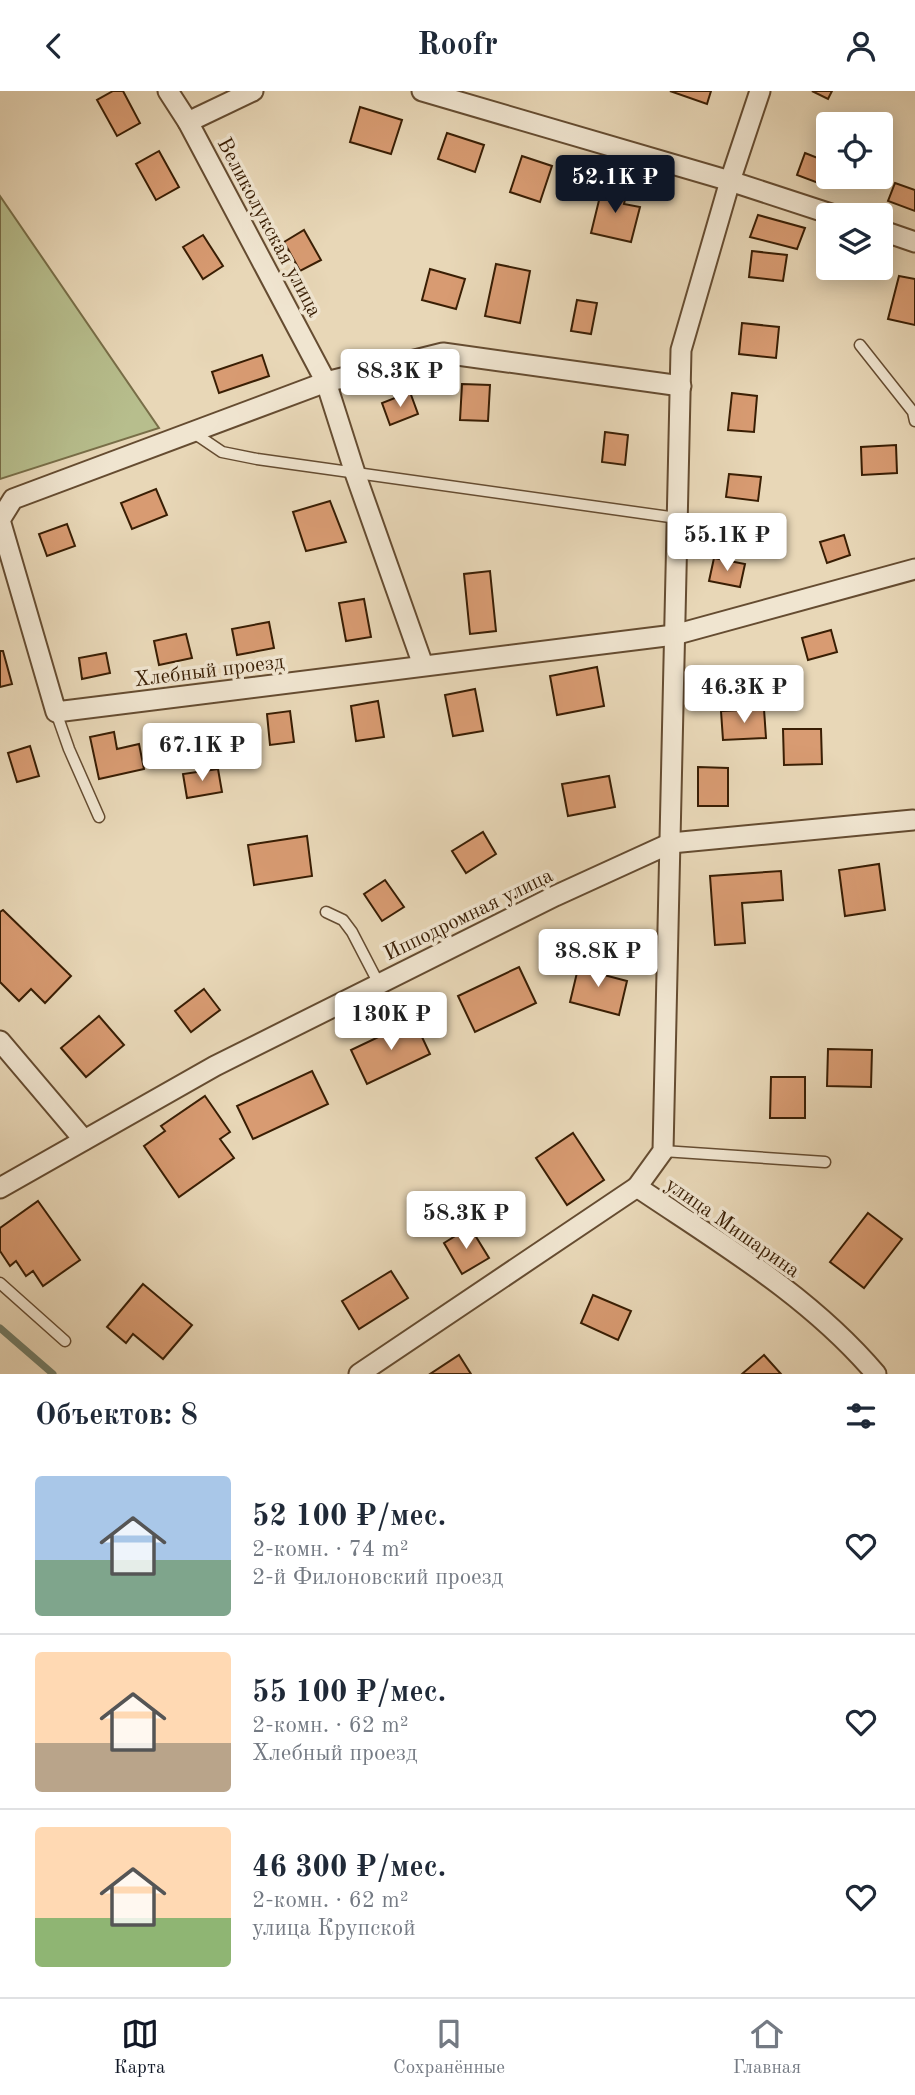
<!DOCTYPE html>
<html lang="ru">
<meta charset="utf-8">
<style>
body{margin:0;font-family:"Old Standard TT",serif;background:#f2f2f3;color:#1f2937;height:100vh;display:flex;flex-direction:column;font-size:26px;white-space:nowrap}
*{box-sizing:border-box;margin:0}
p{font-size:23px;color:#747a83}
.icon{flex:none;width:38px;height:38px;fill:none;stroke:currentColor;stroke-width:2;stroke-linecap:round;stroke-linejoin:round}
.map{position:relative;height:1283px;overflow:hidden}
.details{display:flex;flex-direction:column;background:#fff;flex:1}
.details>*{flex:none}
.tools{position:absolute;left:816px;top:21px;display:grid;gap:14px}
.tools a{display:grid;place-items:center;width:77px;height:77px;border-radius:7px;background:#fff;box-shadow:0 4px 18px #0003;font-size:35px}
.price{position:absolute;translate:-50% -60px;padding:0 16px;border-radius:7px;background:#fff;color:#222;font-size:23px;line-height:46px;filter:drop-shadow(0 2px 4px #0008)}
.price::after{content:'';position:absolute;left:50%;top:42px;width:21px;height:16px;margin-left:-10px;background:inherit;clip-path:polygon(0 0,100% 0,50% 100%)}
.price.current{background:#111827;color:#fff}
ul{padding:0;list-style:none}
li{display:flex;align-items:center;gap:21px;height:175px;padding:0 35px}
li+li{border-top:2px solid #e0e1e3}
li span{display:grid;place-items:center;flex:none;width:196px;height:140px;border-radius:7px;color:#555}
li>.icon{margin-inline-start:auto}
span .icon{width:84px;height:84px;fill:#fffc;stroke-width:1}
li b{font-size:30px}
h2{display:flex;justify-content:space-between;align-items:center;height:84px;padding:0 35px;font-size:30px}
header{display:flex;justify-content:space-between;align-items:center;height:91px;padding:0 35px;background:#fff;font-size:32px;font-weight:800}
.menu{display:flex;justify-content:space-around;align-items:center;height:98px;border-top:2px solid #e0e1e3;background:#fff;font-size:19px;color:#747a83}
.menu a{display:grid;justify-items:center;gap:4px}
.menu .current{color:#111827}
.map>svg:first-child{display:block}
.green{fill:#b7be8d;stroke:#786e48;stroke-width:2}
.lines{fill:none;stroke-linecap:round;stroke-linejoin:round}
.stream{stroke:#727c67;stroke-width:7}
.building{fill:#d89b72;stroke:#391e04;stroke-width:2}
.lane-casing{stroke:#654c31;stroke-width:13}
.street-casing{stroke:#654c31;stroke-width:23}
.lane{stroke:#f0e5d0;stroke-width:10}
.street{stroke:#f0e5d0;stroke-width:19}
.labels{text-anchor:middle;stroke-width:7;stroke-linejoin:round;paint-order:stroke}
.street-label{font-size:21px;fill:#391e04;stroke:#f0e5d0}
</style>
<header><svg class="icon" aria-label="back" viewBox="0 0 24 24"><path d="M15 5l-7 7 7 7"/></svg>Roofr<svg class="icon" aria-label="person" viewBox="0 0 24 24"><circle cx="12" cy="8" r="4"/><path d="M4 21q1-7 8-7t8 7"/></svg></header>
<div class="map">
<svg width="915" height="1283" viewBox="0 0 915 1283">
<rect width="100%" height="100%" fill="#e8d7b7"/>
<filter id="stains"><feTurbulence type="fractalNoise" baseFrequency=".00286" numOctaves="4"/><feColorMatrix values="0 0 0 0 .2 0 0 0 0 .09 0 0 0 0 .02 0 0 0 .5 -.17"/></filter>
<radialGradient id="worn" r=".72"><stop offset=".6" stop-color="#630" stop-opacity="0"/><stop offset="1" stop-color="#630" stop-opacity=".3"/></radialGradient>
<polygon class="green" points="0,105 159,337 0,388"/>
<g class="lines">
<polyline class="stream" points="0,1237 53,1283"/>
</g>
<g class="building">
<polygon points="113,0 123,0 140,32 117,45 97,9"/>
<polygon points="670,0 711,0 707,13"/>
<polygon points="812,0 832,0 828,8"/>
<polygon points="360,16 402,29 391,63 350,51"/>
<polygon points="447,42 484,54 475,81 438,68"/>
<polygon points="159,60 179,96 156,109 136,73"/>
<polygon points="805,62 828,71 821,93 797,84"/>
<polygon points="522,65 552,75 540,111 510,101"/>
<polygon points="895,92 915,99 915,120 888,110"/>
<polygon points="603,93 627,99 624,113 640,116 631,151 591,142"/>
<polygon points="758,124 805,137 797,158 750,146"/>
<polygon points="304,139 321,169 300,180 284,151"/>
<polygon points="203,144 223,175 203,188 183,156"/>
<polygon points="752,160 787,164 783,190 749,186"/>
<polygon points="496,173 530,180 520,232 485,225"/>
<polygon points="430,178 465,188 456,218 422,209"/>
<polygon points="899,185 915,188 915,234 888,228"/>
<polygon points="577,209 597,212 591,243 571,240"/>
<polygon points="742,232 779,236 776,267 739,263"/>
<polygon points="262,264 269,285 219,302 212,281"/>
<polygon points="462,293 490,294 488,330 460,329"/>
<polygon points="410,301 418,323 390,334 382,312"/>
<polygon points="732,302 757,305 754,341 728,339"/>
<polygon points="605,341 628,344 625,374 602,371"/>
<polygon points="896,354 897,382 862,384 861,356"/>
<polygon points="729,383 761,386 758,410 726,406"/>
<polygon points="156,398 167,424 132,438 121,412"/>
<polygon points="330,410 346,451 306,460 293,421"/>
<polygon points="67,433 75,455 47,465 39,443"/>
<polygon points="844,444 850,464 827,472 820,451"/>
<polygon points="714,467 745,473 740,496 709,490"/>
<polygon points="490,480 496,540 470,543 464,483"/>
<polygon points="364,508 371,546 346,550 339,512"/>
<polygon points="269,531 274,557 237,564 232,538"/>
<polygon points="831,539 837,561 808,569 802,547"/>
<polygon points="186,543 192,567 159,574 154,550"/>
<polygon points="0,560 3,560 12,593 0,596"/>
<polygon points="106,562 110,582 82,588 79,567"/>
<polygon points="597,576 604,615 557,624 550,585"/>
<polygon points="475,598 483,640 453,645 445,604"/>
<polygon points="378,610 384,646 356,650 351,615"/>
<polygon points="764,618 766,647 723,649 721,620"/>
<polygon points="290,620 294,651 270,654 267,623"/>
<polygon points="783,638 821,638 822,673 784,674"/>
<polygon points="114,641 117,658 139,653 144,678 99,688 90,646"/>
<polygon points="30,655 39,685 17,691 8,662"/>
<polygon points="698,676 728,677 728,715 698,715"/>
<polygon points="218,678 222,701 187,707 183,683"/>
<polygon points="609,685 615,716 568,725 562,693"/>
<polygon points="483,741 496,763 466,782 452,760"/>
<polygon points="307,745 312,785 254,794 248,754"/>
<polygon points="879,773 885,819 845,825 839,779"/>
<polygon points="781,780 783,809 742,812 745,852 715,854 710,785"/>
<polygon points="385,789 404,816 382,830 364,803"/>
<polygon points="3,819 71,885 45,912 31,898 19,910 0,891 0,821"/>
<polygon points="580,869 606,876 604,884 627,890 619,924 570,911"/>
<polygon points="519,876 536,912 475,941 458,905"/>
<polygon points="204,898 220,919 191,941 175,920"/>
<polygon points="99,925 124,954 86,986 61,957"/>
<polygon points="414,929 430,963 367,993 351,959"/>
<polygon points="828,958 872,959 871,996 827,995"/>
<polygon points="312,980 328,1013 253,1048 237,1015"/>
<polygon points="771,986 805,986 805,1027 770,1027"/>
<polygon points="205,1005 230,1041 220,1048 234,1067 179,1106 144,1055 165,1040 161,1035"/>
<polygon points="573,1042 604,1089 567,1114 536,1067"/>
<polygon points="38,1110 80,1169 43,1195 33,1180 26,1185 16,1170 10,1175 0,1160 0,1137"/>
<polygon points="868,1122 902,1148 864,1197 830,1171"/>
<polygon points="470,1136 489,1167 462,1183 444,1152"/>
<polygon points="391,1180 408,1207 359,1238 342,1210"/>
<polygon points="143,1193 192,1234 163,1268 133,1243 126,1252 107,1236"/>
<polygon points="593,1204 631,1220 618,1249 581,1232"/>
<polygon points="459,1264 471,1283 430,1283"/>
<polygon points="764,1264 781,1283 742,1283"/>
</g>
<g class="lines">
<defs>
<g id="lane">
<polyline points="860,254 913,321 915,330"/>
<polyline points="191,340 222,361 257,368 677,427"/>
<polyline points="56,621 69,658 99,726"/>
<polyline points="326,821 343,829 352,841 379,893"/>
<polyline points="663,1060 825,1071"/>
<polyline points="0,1192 65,1250"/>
</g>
<g id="street">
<polyline points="168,0 188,31 326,291 355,382 423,574"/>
<polyline points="422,0 730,90 834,124"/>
<path d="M760,0L730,90L681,259L663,1060L637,1096C720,1152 810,1205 876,1283"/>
<polyline points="188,31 253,0"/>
<polyline points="880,139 915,151"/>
<polyline points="681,295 443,262 326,291 13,408 0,429 56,621 674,544 915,478"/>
<polyline points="0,950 84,1049"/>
<polyline points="0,1097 215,975 555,805 671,752 913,729"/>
<polyline points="359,1283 637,1096"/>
</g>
</defs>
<use href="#lane" class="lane-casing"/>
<use href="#street" class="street-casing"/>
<use href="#lane" class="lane"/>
<use href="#street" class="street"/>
</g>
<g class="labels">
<g class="street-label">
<text transform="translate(270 136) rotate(62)" y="7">Великолукская улица</text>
<text transform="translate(209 579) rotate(-7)" y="7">Хлебный проезд</text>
<text transform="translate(468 823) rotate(-26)" y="7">Ипподромная улица</text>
<text transform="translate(733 1136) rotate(35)" y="7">улица Мишарина</text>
</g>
</g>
<rect width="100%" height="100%" filter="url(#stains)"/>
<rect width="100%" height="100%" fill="url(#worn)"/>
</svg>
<div class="tools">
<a><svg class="icon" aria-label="locate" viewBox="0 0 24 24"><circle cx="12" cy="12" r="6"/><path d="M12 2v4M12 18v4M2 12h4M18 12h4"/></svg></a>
<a><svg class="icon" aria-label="layers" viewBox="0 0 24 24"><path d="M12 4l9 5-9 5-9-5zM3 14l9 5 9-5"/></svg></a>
</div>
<b class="price current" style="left:615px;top:124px">52.1K ₽</b>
<b class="price" style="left:400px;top:318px">88.3K ₽</b>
<b class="price" style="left:727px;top:482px">55.1K ₽</b>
<b class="price" style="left:744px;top:634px">46.3K ₽</b>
<b class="price" style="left:202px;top:692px">67.1K ₽</b>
<b class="price" style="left:598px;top:898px">38.8K ₽</b>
<b class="price" style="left:391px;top:961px">130K ₽</b>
<b class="price" style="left:466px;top:1160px">58.3K ₽</b>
</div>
<section class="details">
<h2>Объектов: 8<svg class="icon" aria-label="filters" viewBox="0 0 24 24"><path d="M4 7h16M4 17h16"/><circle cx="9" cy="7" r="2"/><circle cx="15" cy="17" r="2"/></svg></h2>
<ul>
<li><span style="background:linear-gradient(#a9c7e8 60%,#7fa58c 0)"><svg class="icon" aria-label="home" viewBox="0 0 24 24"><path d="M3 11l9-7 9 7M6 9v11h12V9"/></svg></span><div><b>52 100 ₽/мес.</b><p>2-комн. · 74 m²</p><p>2-й Филоновский проезд</p></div><svg class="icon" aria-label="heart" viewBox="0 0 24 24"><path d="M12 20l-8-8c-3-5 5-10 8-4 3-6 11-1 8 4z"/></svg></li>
<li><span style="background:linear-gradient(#ffd9b3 65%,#b9a48a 0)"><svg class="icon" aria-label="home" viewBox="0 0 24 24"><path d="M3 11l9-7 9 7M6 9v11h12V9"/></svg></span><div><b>55 100 ₽/мес.</b><p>2-комн. · 62 m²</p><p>Хлебный проезд</p></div><svg class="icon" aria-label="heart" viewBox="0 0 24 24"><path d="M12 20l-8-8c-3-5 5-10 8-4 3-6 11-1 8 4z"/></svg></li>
<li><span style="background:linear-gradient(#ffd9b3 65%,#8fb573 0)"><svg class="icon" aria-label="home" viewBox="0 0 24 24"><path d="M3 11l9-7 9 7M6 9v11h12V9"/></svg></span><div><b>46 300 ₽/мес.</b><p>2-комн. · 62 m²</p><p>улица Крупской</p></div><svg class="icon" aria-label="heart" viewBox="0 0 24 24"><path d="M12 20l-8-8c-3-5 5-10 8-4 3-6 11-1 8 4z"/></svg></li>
</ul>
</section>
<nav class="menu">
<a class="current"><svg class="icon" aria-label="map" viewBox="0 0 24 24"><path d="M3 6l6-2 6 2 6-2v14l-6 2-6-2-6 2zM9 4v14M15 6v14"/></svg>Карта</a>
<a><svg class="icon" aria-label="saved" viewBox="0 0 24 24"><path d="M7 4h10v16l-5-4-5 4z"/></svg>Сохранённые</a>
<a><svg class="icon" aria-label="home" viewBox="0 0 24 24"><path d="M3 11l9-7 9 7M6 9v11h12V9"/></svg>Главная</a>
</nav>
